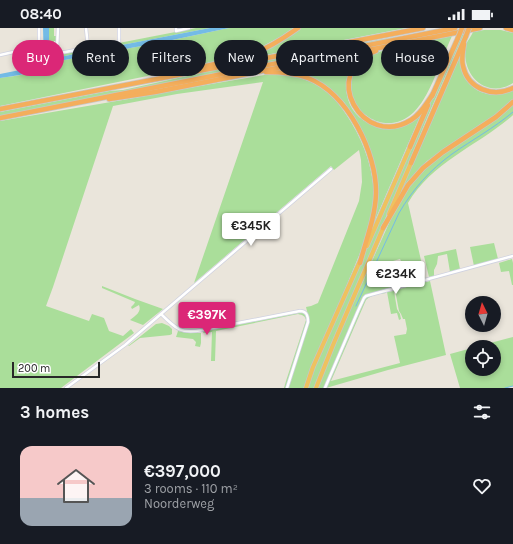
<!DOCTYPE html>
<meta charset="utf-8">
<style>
body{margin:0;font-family:Karla,sans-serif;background:#20242c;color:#f1f3f6;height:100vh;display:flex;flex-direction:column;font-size:15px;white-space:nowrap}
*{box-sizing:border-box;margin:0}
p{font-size:13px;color:#9ea1a6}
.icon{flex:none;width:22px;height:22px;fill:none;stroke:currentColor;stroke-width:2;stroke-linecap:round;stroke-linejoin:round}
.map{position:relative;height:360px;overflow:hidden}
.side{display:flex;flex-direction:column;background:#171b24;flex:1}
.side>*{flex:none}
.top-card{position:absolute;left:12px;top:12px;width:489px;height:36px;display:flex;gap:8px}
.needle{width:26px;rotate:355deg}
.buttons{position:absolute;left:465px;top:268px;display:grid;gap:8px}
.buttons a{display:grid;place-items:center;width:36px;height:36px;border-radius:50%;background:#171b24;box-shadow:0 2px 6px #0003;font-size:20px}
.scale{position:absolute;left:12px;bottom:10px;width:88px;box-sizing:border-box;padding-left:4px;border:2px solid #282828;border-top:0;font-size:11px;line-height:14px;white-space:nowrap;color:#282828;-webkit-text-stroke:3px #fff;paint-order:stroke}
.price{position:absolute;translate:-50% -34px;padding:0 9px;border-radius:4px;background:#fff;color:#222;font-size:13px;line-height:26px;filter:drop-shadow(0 1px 2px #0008)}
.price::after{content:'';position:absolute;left:50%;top:24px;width:12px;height:9px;margin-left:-6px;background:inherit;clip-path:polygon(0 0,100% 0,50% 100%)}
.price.on{background:#db2777;color:#fff}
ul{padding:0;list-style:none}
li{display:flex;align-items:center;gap:12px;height:100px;padding:0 20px}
li span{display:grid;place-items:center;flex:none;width:112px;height:80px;border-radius:12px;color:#555}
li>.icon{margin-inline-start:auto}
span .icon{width:48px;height:48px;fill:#fffc;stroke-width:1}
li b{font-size:17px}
h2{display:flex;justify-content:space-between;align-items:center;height:48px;padding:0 20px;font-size:17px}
.tag{padding:0 14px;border-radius:18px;background:#171b24;box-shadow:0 2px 6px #0003;font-size:14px;line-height:36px}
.tag.on{background:#db2777;color:#fff}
.status{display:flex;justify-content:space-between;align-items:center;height:28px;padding:0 20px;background:#171b24;direction:ltr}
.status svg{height:11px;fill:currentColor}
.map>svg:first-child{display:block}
.green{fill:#aade9a}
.water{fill:#73bbe6}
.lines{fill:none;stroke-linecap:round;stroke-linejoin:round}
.stream{stroke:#73bbe6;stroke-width:1}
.minor-casing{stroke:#d0d2e0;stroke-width:4}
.trunk-casing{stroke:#c7c7c7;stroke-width:5.5}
.motorway-casing{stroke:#c7c7c7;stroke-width:6}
.minor{stroke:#fff;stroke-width:2.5}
.trunk{stroke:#eec25f;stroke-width:4}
.motorway{stroke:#f4ae5c;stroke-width:4.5}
.motorway-bridge-casing{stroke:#c7c7c7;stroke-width:6;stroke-linecap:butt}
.motorway-bridge{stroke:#f4ae5c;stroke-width:4.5}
</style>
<div class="status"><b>08:40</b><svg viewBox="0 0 49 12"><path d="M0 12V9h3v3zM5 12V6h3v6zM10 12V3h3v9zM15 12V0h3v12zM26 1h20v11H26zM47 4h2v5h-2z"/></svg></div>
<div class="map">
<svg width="513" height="360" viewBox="0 0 513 360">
<rect width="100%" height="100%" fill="#eae5db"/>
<g class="green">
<polygon points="49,0 54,0 54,8 56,8 56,13 54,13 54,21 56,22 57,27 196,0 210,0 49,31"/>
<path d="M229,0H293L280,9L265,17L248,25L225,31L167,44L0,78V50C13,48 26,47 38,43C45,40 51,35 59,33L158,15Z"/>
<polygon points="300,0 406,0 235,33 261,24"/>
<path d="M484,2H501L513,5V55C486,72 460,46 466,17C467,13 471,9 473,4Z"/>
<polygon points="464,6 427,90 398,161 337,303 315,360 308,360 314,341 459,7"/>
<polygon points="400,8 363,16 0,88 0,84 109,63 123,62 210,43"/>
<path d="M452,8C450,12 448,17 446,22C437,42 429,69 414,84C379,118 329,66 360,35C363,32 366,28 369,26C374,24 384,23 390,22C410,17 431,12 452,8Z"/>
<path d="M461,26C463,34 464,43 467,50C473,68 499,70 513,62V73L495,88L427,133L417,144L397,172Z"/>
<path d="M358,29C338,51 344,87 373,97C379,99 386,100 392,99C394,99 398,96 400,95C407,91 415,88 422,84L405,123L376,190L372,204L371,202L377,181L378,173L365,110L354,89L344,74L327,58L319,53L301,45L283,41Z"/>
<path d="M276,45C314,50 332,62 351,94C366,119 375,147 374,175C373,192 366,209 360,225C353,242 346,259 339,276C326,303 315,332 304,360H288L309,291L306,279L311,278L318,275L359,173L362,154L361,132L359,122L334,142L331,138L194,255L263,54L177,66L113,78L53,259L46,278L89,293L92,286L104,290L109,303L123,308L131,301L134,305L61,360H0V93L140,69L211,56Z"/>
<path d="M513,77V87L512,88C477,118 432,134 408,175L425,250L412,253C409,243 404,240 400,231L393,233L389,244L392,259L368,266L363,270L345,310L324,360H318L332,322L390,193L400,174L410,157L417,148L430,136Z"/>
<polygon points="494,215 498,231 474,238 470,219"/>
<polygon points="456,221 460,241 450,244 447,226 438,228 437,236 434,242 434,248 429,249 424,228"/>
<polygon points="512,231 513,235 513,257 512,257 509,243 501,244 499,235"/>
<path d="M430,253L446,327L388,342L326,360L365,271L367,268L385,264L386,265C379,266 371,267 366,272L331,353L400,335L394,308L406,306L407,301L405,291H403L401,286L399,283L395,262Z"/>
<path d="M102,258L135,271L163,281L143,297L130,292C135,288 142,284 139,277L132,281L131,279L134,276L135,274L102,260Z"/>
<polygon points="394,263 397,281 400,286 401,291 399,292 397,285 391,286 387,264"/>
<path d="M299,285C305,284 307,288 307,294L286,360H284L286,353L306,292C305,288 303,287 298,286L216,303L215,333H211L212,304L203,305L204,303Z"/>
<polygon points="162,295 169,298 172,301 172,306 170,307 140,310 129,318 128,318 156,296"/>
<polygon points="178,303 192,305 201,305 201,315 200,319 195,318 196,314 193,311 176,309"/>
<polygon points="513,309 513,358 505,360 460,360 450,326 472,320 472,341 494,341 494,319 475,319"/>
</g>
<path class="water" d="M43,0H49V31L210,0H229L158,15L59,33C52,35 47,39 41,42C28,46 14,48 0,50V46L40,38L43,37L44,34Z"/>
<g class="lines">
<g class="stream">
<path d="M356,278L399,185C413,161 430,142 452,126C472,112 494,100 513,84"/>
<polyline points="505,360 513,358"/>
</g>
<defs>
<g id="minor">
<polyline points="58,0 57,21 58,24 60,25 119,14 119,0"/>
<polyline points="86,0 88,19"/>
<polyline points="176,0 176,3 189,0"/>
<polyline points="0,27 18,23 36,23 39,21 39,0"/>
<polyline points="161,286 331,141"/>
<path d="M66,360L125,317L161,286C176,301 181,306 202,302L300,283C307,283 308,288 308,294L287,360"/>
<polyline points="325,360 358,283 364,270 366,268 513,228"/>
</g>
<g id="trunk">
<polyline points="389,186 411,135"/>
<polyline points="367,218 410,119"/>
<polyline points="306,360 313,339 360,233"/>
<polyline points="316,360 333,317 384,198"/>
</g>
<g id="motorway">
<polyline points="506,0 513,2"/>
<path d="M464,16C463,23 461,30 463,38C468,61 493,70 513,60"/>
<path d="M376,23C318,44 363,122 411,92C421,86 426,76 433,66"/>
<path d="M190,42C210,36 232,34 252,26C269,20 284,10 298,0"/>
<path d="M266,44C281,44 295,45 308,50C348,66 377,125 376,166C375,190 366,212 360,235"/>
<polyline points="432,68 458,10"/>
<polyline points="109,71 155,64 480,0"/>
<polyline points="0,81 423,0"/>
<polyline points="0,90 455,0"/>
<polyline points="410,119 428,77"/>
<polyline points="411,135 466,8"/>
<polyline points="383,200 408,157 423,140 443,124 496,89 513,74"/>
</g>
</defs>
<use href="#minor" class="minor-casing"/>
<use href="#trunk" class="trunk-casing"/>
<use href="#motorway" class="motorway-casing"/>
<use href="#minor" class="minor"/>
<use href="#trunk" class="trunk"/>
<use href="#motorway" class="motorway"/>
<defs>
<g id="motorway-bridge">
<polyline points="466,8 469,0"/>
<polyline points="458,10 462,0"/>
</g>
</defs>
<use href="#motorway-bridge" class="motorway-bridge-casing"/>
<use href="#motorway-bridge" class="motorway-bridge"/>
</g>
</svg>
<div class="buttons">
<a><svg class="needle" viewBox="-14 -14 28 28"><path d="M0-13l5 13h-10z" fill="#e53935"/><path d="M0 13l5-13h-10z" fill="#9ea1a6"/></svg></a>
<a><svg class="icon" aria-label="locate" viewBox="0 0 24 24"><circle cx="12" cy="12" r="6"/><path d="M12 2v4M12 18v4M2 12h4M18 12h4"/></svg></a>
</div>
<div class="scale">200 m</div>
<b class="price" style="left:251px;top:219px">€345K</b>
<b class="price" style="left:396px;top:267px">€234K</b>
<b class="price on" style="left:207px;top:308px">€397K</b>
<div class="top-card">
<a class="tag on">Buy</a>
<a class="tag">Rent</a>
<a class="tag">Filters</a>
<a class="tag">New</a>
<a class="tag">Apartment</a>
<a class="tag">House</a>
</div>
</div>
<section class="side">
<h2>3 homes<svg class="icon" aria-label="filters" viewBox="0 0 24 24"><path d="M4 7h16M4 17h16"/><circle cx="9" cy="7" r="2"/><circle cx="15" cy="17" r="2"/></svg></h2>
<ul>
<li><span style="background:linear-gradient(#f6c9c9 65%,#9aa5b1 0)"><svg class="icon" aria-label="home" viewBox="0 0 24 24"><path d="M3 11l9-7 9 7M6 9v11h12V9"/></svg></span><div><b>€397,000</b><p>3 rooms · 110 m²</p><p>Noorderweg</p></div><svg class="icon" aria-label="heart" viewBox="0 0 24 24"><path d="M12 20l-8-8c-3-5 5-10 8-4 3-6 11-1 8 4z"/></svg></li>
</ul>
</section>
